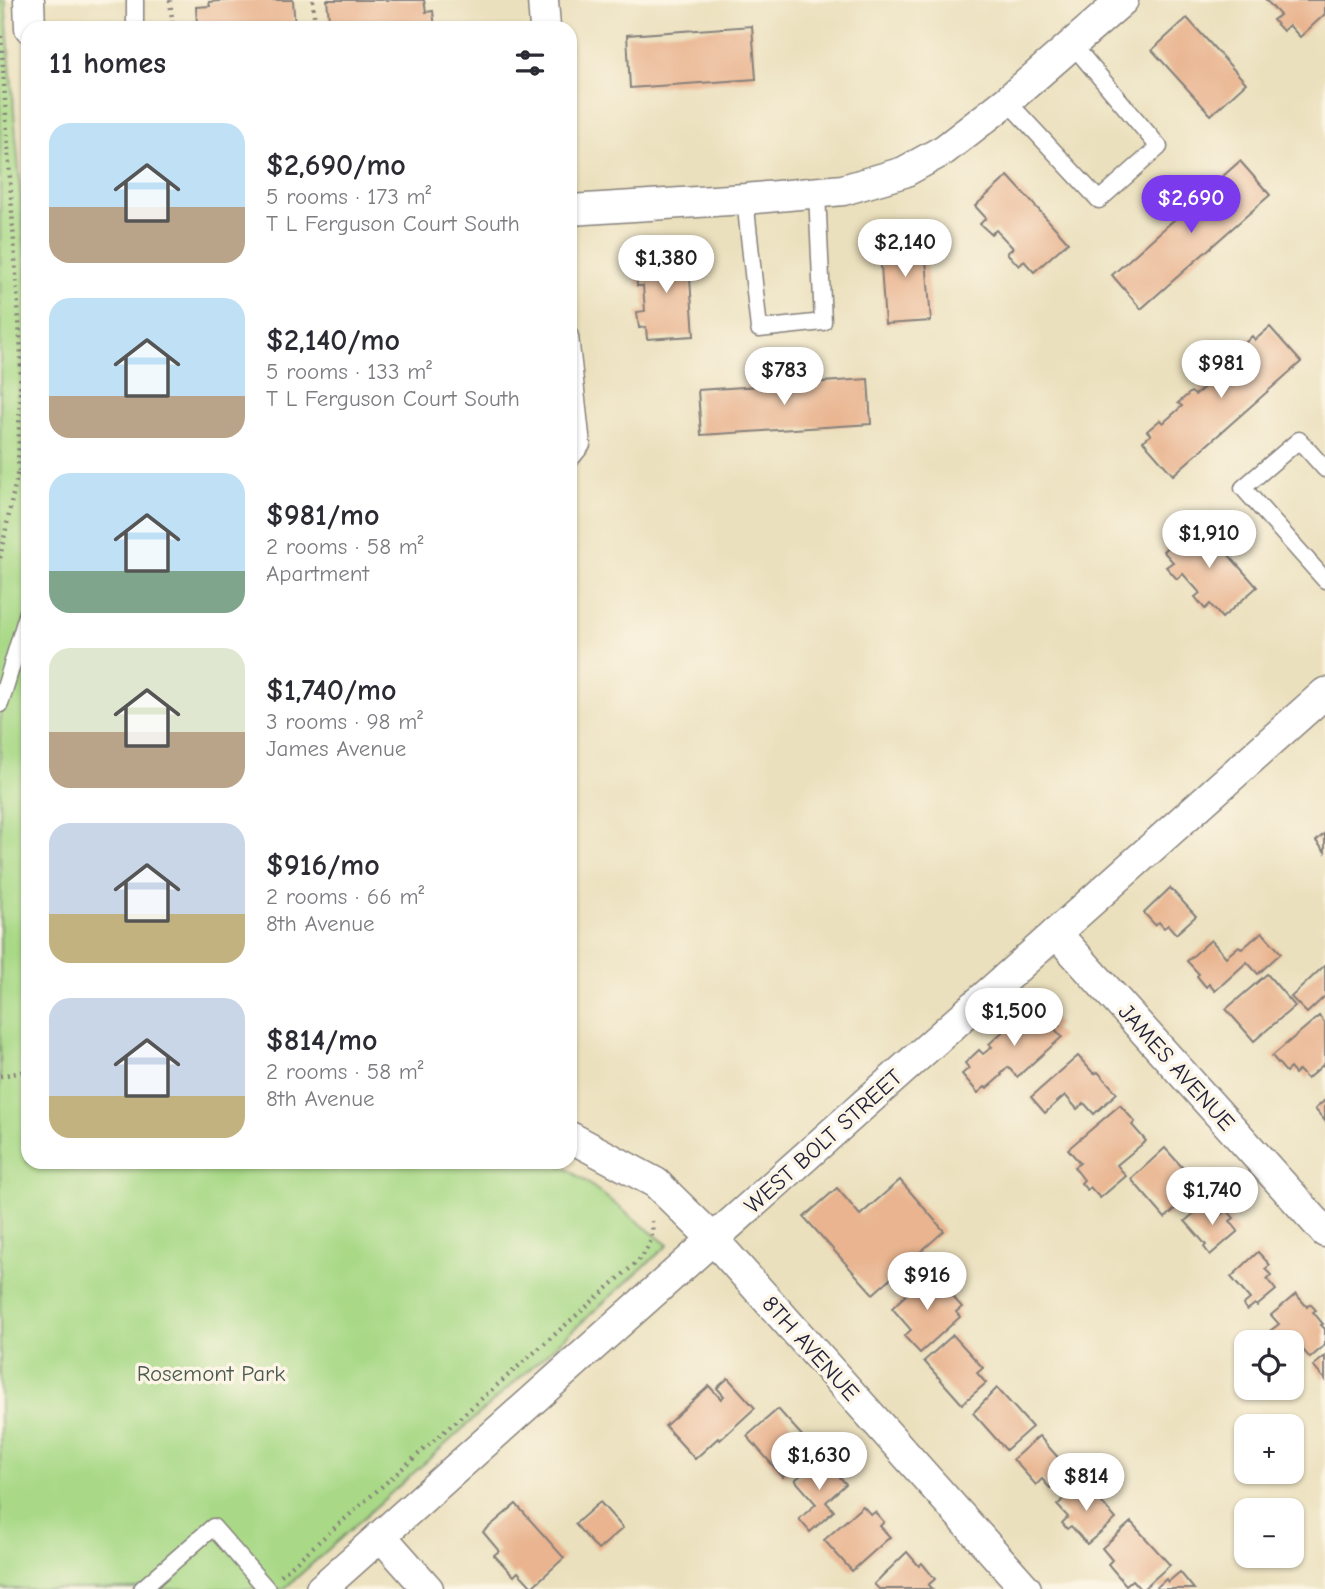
<!DOCTYPE html>
<meta charset="utf-8">
<style>
body{margin:0;font-family:"Comic Neue",sans-serif;background:#f2f2f3;color:#2b2b33;height:100vh;display:flex;flex-direction:column;font-size:26px;white-space:nowrap}
*{box-sizing:border-box;margin:0}
p{font-size:23px;color:#7c7c81}
.icon{flex:none;width:38px;height:38px;fill:none;stroke:currentColor;stroke-width:2;stroke-linecap:round;stroke-linejoin:round}
.map{position:relative;flex:1;overflow:hidden}
.panel{position:absolute;left:21px;top:21px;width:556px;height:1148px;display:flex;flex-direction:column;background:#fff;border-radius:21px;box-shadow:0 2px 5px #0004}
.panel>*{flex:none}
.tools{position:absolute;left:1234px;top:1330px;display:grid;gap:14px}
.tools a{display:grid;place-items:center;width:70px;height:70px;border-radius:14px;background:#fff;box-shadow:0 2px 5px #0004;font-size:35px}
.price{position:absolute;translate:-50% -60px;padding:0 16px;border-radius:24px;background:#fff;color:#222;font-size:23px;line-height:46px;filter:drop-shadow(0 2px 4px #0008)}
.price::after{content:'';position:absolute;left:50%;top:42px;width:21px;height:16px;margin-left:-10px;background:inherit;clip-path:polygon(0 0,100% 0,50% 100%)}
.price.selected{background:#7c3aed;color:#fff}
ul{padding:0;list-style:none}
li{display:flex;align-items:center;gap:21px;height:175px;padding:0 28px}
li span{display:grid;place-items:center;flex:none;width:196px;height:140px;border-radius:21px;color:#555}
li>.icon{margin-inline-start:auto}
span .icon{width:84px;height:84px;fill:#fffc;stroke-width:1}
li b{font-size:30px}
h2{display:flex;justify-content:space-between;align-items:center;height:84px;padding:0 28px;font-size:30px}
.map>svg:first-child{display:block}
.green{fill:#a9d987;stroke:#667e61;stroke-width:2}
.building{fill:#e9b48f}
.lines{fill:none;stroke-linecap:round;stroke-linejoin:round}
.service-casing{stroke:#86817c;stroke-width:19}
.minor-casing{stroke:#86817c;stroke-width:33}
.path{stroke:#86817c;stroke-width:4.5;stroke-dasharray:2 5;stroke-linecap:butt}
.service{stroke:#fff;stroke-width:16}
.minor{stroke:#fff;stroke-width:30}
.labels{text-anchor:middle;stroke-width:7;stroke-linejoin:round;paint-order:stroke}
.street-label{font-size:23px;fill:#22223b;stroke:#fcf5e5}
.park-label{font-size:23px;fill:#4a5952;stroke:#fcf5e5}
</style>
<div class="map">
<svg width="1325" height="1589" viewBox="0 0 1325 1589">
<rect width="100%" height="100%" fill="#fcf5e5"/>
<filter id="ink" filterUnits="userSpaceOnUse"><feTurbulence type="fractalNoise" baseFrequency=".0143" numOctaves="2"/><feDisplacementMap in="SourceGraphic" scale="14" xChannelSelector="R" yChannelSelector="G"/><feConvolveMatrix kernelMatrix="1 2 1 2 8 2 1 2 1" color-interpolation-filters="sRGB"/></filter>
<filter id="wash" filterUnits="userSpaceOnUse"><feTurbulence type="fractalNoise" baseFrequency=".00686" numOctaves="4" result="noise"/><feDisplacementMap in="SourceGraphic" scale="28" xChannelSelector="R" yChannelSelector="G"/><feGaussianBlur stdDeviation="1.57" result="paint"/><feColorMatrix in="noise" values="0 0 0 0 0 0 0 0 0 0 0 0 0 0 0 0 0 1.4 0 .05"/><feComposite in="paint" operator="in"/></filter>
<g filter="url(#wash)">
<rect width="100%" height="100%" fill="#ebe0bd"/>
<polygon class="green" points="0,0 5,0 28,282 28,1162 556,1162 584,1180 668,1245 284,1589 0,1589"/>
<g id="blocks">
<g class="building">
<polygon points="233,0 293,0 295,28 186,28 186,25 197,25 196,7 210,6 209,2"/>
<polygon points="327,0 424,0 426,12 433,11 435,28 330,28"/>
<polygon points="1266,0 1325,0 1325,14 1300,37 1289,25 1283,31 1273,20 1280,15"/>
<polygon points="1187,18 1246,83 1211,115 1152,50"/>
<polygon points="752,26 756,79 630,88 627,35"/>
<polygon points="1240,161 1270,195 1141,309 1112,275"/>
<polygon points="1008,176 1068,242 1034,272 1024,261 1019,266 1007,253 1013,248 996,230 991,234 980,224 986,218 975,206"/>
<polygon points="924,234 931,321 885,324 879,237"/>
<polygon points="688,250 694,336 647,339 646,327 639,328 637,312 645,311 643,286 637,286 636,269 642,268 641,252"/>
<polygon points="1270,327 1301,362 1173,475 1143,441 1151,435 1147,431 1160,420 1163,423 1182,406 1178,403 1191,392 1195,395 1213,380 1209,375 1222,364 1226,368 1243,352 1240,348 1252,336 1255,340"/>
<polygon points="868,379 871,424 701,435 698,390"/>
<polygon points="1198,520 1257,587 1222,618 1210,604 1205,609 1195,597 1200,593 1183,574 1177,579 1166,567 1173,562 1163,551"/>
<polygon points="1325,833 1325,852 1316,841"/>
<polygon points="1170,888 1196,916 1176,934 1168,925 1164,928 1159,922 1155,925 1144,913"/>
<polygon points="1262,932 1281,953 1258,974 1247,962 1215,991 1209,984 1206,987 1197,976 1199,974 1187,961 1211,940 1226,957 1239,946 1242,949"/>
<polygon points="1325,965 1325,996 1307,1013 1291,997"/>
<polygon points="1267,974 1295,1006 1254,1041 1226,1009"/>
<polygon points="1038,1000 1059,1025 1054,1028 1062,1037 1017,1077 1008,1067 1001,1074 1002,1075 987,1088 985,1087 978,1093 962,1074 969,1068 965,1063 979,1050 983,1054 992,1047 989,1044"/>
<polygon points="1319,1016 1325,1023 1325,1063 1307,1079 1299,1070 1295,1074 1290,1068 1286,1072 1272,1056"/>
<polygon points="1078,1056 1094,1074 1098,1072 1117,1093 1094,1114 1084,1103 1077,1109 1065,1095 1045,1113 1031,1097"/>
<polygon points="1325,1100 1325,1121 1315,1109"/>
<polygon points="1120,1105 1135,1122 1132,1125 1146,1141 1117,1165 1126,1176 1100,1198 1090,1187 1087,1190 1081,1183 1084,1180 1074,1167 1080,1163 1068,1149"/>
<polygon points="1165,1148 1200,1187 1165,1218 1131,1179"/>
<polygon points="900,1180 944,1231 873,1294 804,1217 837,1188 860,1215"/>
<polygon points="1212,1203 1222,1214 1227,1210 1234,1218 1230,1221 1238,1231 1210,1255 1204,1247 1206,1245 1185,1221 1199,1209 1201,1212"/>
<polygon points="1258,1252 1270,1265 1265,1269 1271,1275 1267,1279 1276,1290 1257,1306 1255,1304 1247,1310 1243,1305 1250,1299 1231,1277"/>
<polygon points="934,1276 962,1307 956,1312 960,1317 920,1353 904,1336 911,1330 892,1308 924,1278 928,1282"/>
<polygon points="1296,1294 1307,1307 1310,1304 1316,1310 1313,1312 1323,1324 1321,1325 1325,1329 1325,1345 1310,1358 1297,1343 1292,1348 1292,1342 1273,1342 1266,1334 1279,1324 1271,1315"/>
<polygon points="953,1335 983,1368 977,1373 986,1383 962,1404 924,1361"/>
<polygon points="1325,1356 1325,1380 1313,1366"/>
<polygon points="728,1378 755,1408 720,1440 718,1438 695,1459 665,1426 709,1386 721,1399 724,1396 717,1388"/>
<polygon points="997,1388 1032,1427 1006,1450 973,1413"/>
<polygon points="778,1409 814,1449 783,1477 747,1436"/>
<polygon points="1039,1436 1062,1462 1060,1464 1068,1473 1050,1488 1042,1479 1036,1485 1013,1459"/>
<polygon points="822,1457 846,1484 826,1502 834,1511 810,1532 799,1519 816,1504 795,1480"/>
<polygon points="1084,1482 1116,1519 1087,1544 1071,1526 1067,1529 1062,1523 1068,1517 1057,1505"/>
<polygon points="600,1502 623,1528 598,1550 575,1524"/>
<polygon points="516,1504 564,1558 532,1587 518,1572 514,1576 494,1555 499,1551 483,1532"/>
<polygon points="863,1506 871,1515 875,1512 884,1522 880,1526 890,1537 852,1571 824,1540"/>
<polygon points="1131,1522 1170,1565 1143,1589 1140,1589 1132,1580 1126,1585 1108,1564 1112,1560 1102,1548"/>
<polygon points="907,1552 919,1566 922,1563 935,1579 928,1585 932,1589 879,1589 874,1584"/>
<polygon points="1180,1572 1194,1589 1155,1589 1166,1579 1168,1582"/>
</g>
</g>
</g>
<g filter="url(#ink)">
<use href="#blocks" fill-opacity="0" stroke="#86817c" stroke-width="2"/>
<g class="lines">
<defs>
<g id="service">
<polyline points="135,0 135,28"/>
<polyline points="1007,101 1099,200 1159,147 1072,44"/>
<polyline points="745,199 759,329 823,322 817,193"/>
<polyline points="570,336 582,445 570,460"/>
<polyline points="1325,469 1299,440 1243,488 1325,580"/>
<polyline points="0,704 28,612"/>
<polyline points="142,1589 213,1527 267,1589"/>
</g>
<g id="minor">
<polyline points="29,0 30,28"/>
<polyline points="543,0 545,28"/>
<polyline points="570,210 745,199 843,190 904,172 944,150 1007,101 1123,0"/>
<polyline points="1056,933 1325,1232"/>
<polyline points="570,1137 656,1183 713,1239 1026,1589"/>
<polyline points="381,1536 428,1589"/>
<polyline points="321,1589 1325,693"/>
</g>
</defs>
<use href="#service" class="service-casing"/>
<use href="#minor" class="minor-casing"/>
<g class="path">
<polyline points="170,0 173,28"/>
<polyline points="313,0 315,28"/>
<polyline points="1,36 21,354 18,469 28,486"/>
<polyline points="0,558 18,470"/>
<polyline points="0,1076 28,1071"/>
<path d="M281,1575L636,1263C648,1251 654,1239 652,1221"/>
</g>
<use href="#service" class="service"/>
<use href="#minor" class="minor"/>
</g>
</g>
<g class="labels">
<g class="street-label">
<text transform="translate(1177 1067) rotate(48)" y="8">JAMES AVENUE</text>
<text transform="translate(823 1141) rotate(-42)" y="8">WEST BOLT STREET</text>
<text transform="translate(811 1348) rotate(48)" y="8">8TH AVENUE</text>
</g>
<g class="park-label">
<text x="211" y="1381">Rosemont Park</text>
</g>
</g>
</svg>
<div class="tools">
<a><svg class="icon" aria-label="locate" viewBox="0 0 24 24"><circle cx="12" cy="12" r="6"/><path d="M12 2v4M12 18v4M2 12h4M18 12h4"/></svg></a>
<a>+</a>
<a>−</a>
</div>
<b class="price selected" style="left:1191px;top:235px">$2,690</b>
<b class="price" style="left:905px;top:279px">$2,140</b>
<b class="price" style="left:666px;top:295px">$1,380</b>
<b class="price" style="left:1221px;top:400px">$981</b>
<b class="price" style="left:784px;top:407px">$783</b>
<b class="price" style="left:1209px;top:570px">$1,910</b>
<b class="price" style="left:1014px;top:1048px">$1,500</b>
<b class="price" style="left:1212px;top:1227px">$1,740</b>
<b class="price" style="left:927px;top:1312px">$916</b>
<b class="price" style="left:819px;top:1492px">$1,630</b>
<b class="price" style="left:1086px;top:1513px">$814</b>
<section class="panel">
<h2>11 homes<svg class="icon" aria-label="filters" viewBox="0 0 24 24"><path d="M4 7h16M4 17h16"/><circle cx="9" cy="7" r="2"/><circle cx="15" cy="17" r="2"/></svg></h2>
<ul>
<li><span style="background:linear-gradient(#bfe0f5 60%,#b9a48a 0)"><svg class="icon" aria-label="home" viewBox="0 0 24 24"><path d="M3 11l9-7 9 7M6 9v11h12V9"/></svg></span><div><b>$2,690/mo</b><p>5 rooms · 173 m²</p><p>T L Ferguson Court South</p></div></li>
<li><span style="background:linear-gradient(#bfe0f5 70%,#b9a48a 0)"><svg class="icon" aria-label="home" viewBox="0 0 24 24"><path d="M3 11l9-7 9 7M6 9v11h12V9"/></svg></span><div><b>$2,140/mo</b><p>5 rooms · 133 m²</p><p>T L Ferguson Court South</p></div></li>
<li><span style="background:linear-gradient(#bfe0f5 70%,#7fa58c 0)"><svg class="icon" aria-label="home" viewBox="0 0 24 24"><path d="M3 11l9-7 9 7M6 9v11h12V9"/></svg></span><div><b>$981/mo</b><p>2 rooms · 58 m²</p><p>Apartment</p></div></li>
<li><span style="background:linear-gradient(#dfe7d0 60%,#b9a48a 0)"><svg class="icon" aria-label="home" viewBox="0 0 24 24"><path d="M3 11l9-7 9 7M6 9v11h12V9"/></svg></span><div><b>$1,740/mo</b><p>3 rooms · 98 m²</p><p>James Avenue</p></div></li>
<li><span style="background:linear-gradient(#c9d6e8 65%,#c2b280 0)"><svg class="icon" aria-label="home" viewBox="0 0 24 24"><path d="M3 11l9-7 9 7M6 9v11h12V9"/></svg></span><div><b>$916/mo</b><p>2 rooms · 66 m²</p><p>8th Avenue</p></div></li>
<li><span style="background:linear-gradient(#c9d6e8 70%,#c2b280 0)"><svg class="icon" aria-label="home" viewBox="0 0 24 24"><path d="M3 11l9-7 9 7M6 9v11h12V9"/></svg></span><div><b>$814/mo</b><p>2 rooms · 58 m²</p><p>8th Avenue</p></div></li>
</ul>
</section>
</div>
